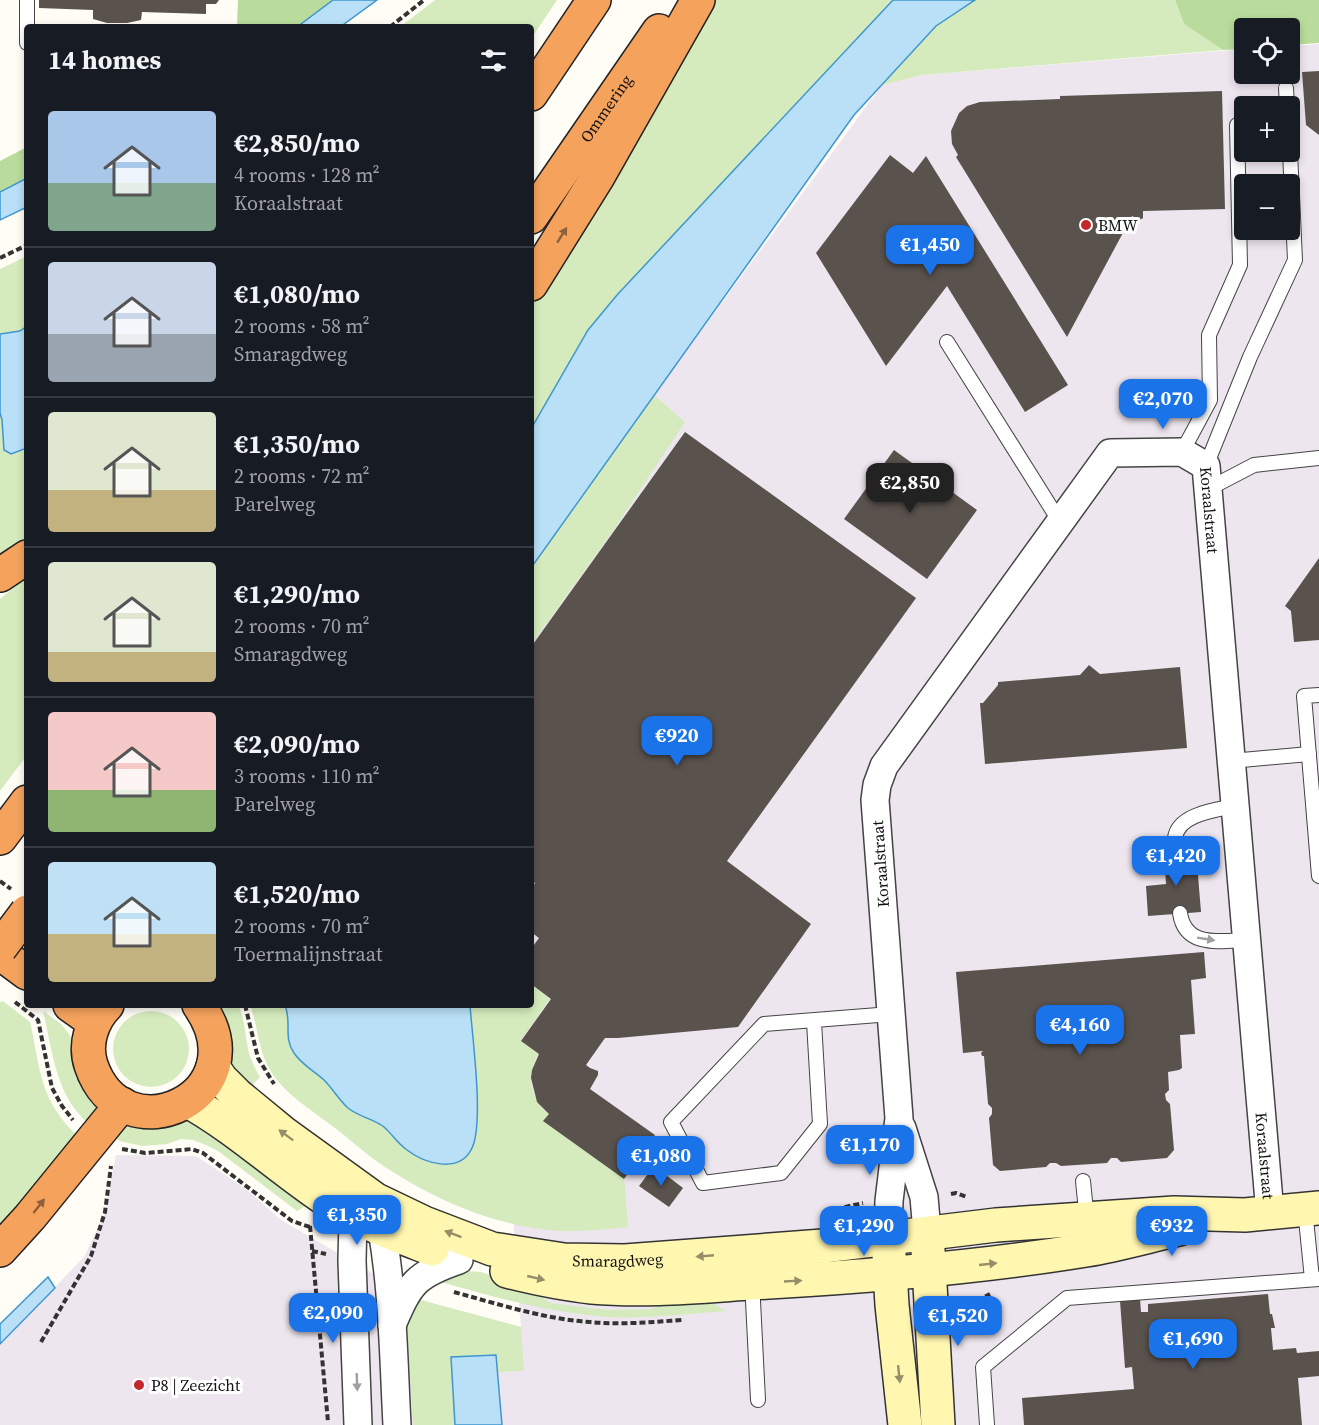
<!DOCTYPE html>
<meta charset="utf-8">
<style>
body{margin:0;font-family:"Source Serif 4",serif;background:#242831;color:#f1f3f6;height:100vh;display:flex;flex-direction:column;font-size:22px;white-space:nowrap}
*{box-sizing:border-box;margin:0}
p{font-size:20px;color:#9ea1a6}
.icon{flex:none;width:33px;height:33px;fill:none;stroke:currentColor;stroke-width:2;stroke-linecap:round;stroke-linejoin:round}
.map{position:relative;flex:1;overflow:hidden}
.panel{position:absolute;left:24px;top:24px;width:510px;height:984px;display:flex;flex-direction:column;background:#171b24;border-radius:6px;box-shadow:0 3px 9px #0003}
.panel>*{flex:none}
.fabs{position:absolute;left:1234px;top:18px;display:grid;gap:12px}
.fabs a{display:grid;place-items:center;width:66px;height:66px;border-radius:6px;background:#171b24;box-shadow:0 3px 9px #0003;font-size:30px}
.price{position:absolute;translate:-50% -51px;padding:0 14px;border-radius:12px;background:#1a73e8;color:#fff;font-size:20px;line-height:39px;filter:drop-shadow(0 2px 3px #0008)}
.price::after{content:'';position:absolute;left:50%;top:36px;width:18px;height:14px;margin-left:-9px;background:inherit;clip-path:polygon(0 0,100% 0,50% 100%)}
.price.active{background:#222;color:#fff}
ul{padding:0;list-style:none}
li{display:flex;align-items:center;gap:18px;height:150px;padding:0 24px}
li+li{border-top:2px solid #363941}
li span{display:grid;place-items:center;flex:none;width:168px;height:120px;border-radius:6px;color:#555}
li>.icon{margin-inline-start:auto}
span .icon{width:72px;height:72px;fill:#fffc;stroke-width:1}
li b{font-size:26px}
h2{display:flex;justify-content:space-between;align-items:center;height:72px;padding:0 24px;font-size:26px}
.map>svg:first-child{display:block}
.industrial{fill:#eee6ef;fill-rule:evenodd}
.green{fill:#d5ebbd}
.forest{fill:#b9dc9c}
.water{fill:#b9e0f7;stroke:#3f96cf;stroke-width:1.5}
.building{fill:#5a524d}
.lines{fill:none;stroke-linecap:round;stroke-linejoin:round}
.lane-casing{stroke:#444;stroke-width:16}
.street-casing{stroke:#444;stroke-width:30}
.secondary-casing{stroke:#333;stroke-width:36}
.highway-casing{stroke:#222;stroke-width:36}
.path{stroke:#333;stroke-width:4;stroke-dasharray:6 3;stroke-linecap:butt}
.lane{stroke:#fff;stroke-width:14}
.street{stroke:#fff;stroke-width:27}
.secondary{stroke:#fff6b0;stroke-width:33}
.highway{stroke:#f5a25d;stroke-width:33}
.highway-bridge-casing{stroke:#222;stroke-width:36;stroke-linecap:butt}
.highway-bridge{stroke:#f5a25d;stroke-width:33}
.oneway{fill:#8e613b}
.oneway2{fill:#a0a0a0}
.oneway3{fill:#948f68}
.poi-dot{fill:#c4262e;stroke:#fff;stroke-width:2}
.labels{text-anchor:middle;stroke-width:6;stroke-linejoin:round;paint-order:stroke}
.street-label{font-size:16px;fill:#111;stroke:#fff}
.poi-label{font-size:16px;fill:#111;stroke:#fff;text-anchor:start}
</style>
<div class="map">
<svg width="1319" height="1425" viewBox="0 0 1319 1425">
<rect width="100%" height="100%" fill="#fffdf5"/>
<path class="industrial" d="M1319,44V1425H0V1344L84,1257L105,1212L116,1155L196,1156L246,1189L281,1220L417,1299L521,1327L498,1005H531V568L654,395L882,85L923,75L1245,49V74H1290V46ZM1245,106H1290V152H1245ZM1245,184H1290V230H1245Z"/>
<g class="green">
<polygon points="435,0 557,0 531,39 531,27 400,27"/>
<polygon points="712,0 894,0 617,295 564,371 531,429 531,296"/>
<polygon points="975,0 1175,0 1184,24 1223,50 923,75 882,85 936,26"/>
<polygon points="27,256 27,326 20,331 0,334 0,269"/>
<polygon points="654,395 685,422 613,531 531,645 531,568"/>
<polygon points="0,413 2,420 4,450 24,451 27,448 27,538 0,556"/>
<polygon points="27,576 27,755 0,791 0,599"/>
<path d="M531,984L550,999L521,1040L540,1054L536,1058L532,1070L531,1084L535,1097L543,1109L624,1177L628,1227C606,1229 583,1232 560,1231C497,1227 437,1201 385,1167C368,1156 352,1141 335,1128C313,1111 284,1094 270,1070C258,1050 258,1026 250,1005H285L289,1018V1024L314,1073L322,1078L348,1107L383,1126L392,1137L419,1157L447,1165L477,1105L470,1005H531Z"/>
<path d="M3,1001L30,1022C41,1071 39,1101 80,1138L0,1235V1002Z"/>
<path d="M216,1005H238C245,1019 245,1034 248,1049C250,1059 255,1068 260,1077L252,1085L232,1064Z"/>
<circle cx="151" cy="1049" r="38"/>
<path d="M43,1011L61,1024L69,1034L73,1044L80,1081L101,1109L89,1124C55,1095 53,1052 43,1011Z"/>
<polygon points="194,1121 307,1205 297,1211 218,1151 206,1145 193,1140 181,1139 167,1144 143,1146 123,1142 111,1137 128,1124"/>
<path d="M467,1271L481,1272L527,1288L551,1303L608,1310L651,1309L673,1297L704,1298L726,1311C686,1314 646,1319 606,1317C547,1312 488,1296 431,1279L442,1273Z"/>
<polygon points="417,1299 521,1327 524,1371 497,1372 496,1355 451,1357 455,1425 413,1425 407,1327 409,1311"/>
</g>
<g class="forest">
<polygon points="238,0 333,0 297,27 237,27"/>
<polygon points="1175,0 1319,0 1319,43 1290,45 1290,28 1245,28 1245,49 1223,50 1184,24"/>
<polygon points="27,147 27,178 0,192 0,161"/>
</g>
<g class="water">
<polygon points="333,0 377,0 340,27 297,27"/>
<polygon points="893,0 975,0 936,26 854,115 531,568 531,429 588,330 617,295"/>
<polygon points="27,178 27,207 0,220 0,192"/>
<polygon points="27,326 27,448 11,454 4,450 2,420 0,413 0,334 20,331"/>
<path d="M285,1005H470C472,1036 485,1126 471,1150C458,1174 424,1163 407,1150C398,1144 392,1134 384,1127C374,1119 359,1117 348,1108C339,1100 333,1089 324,1080C314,1071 302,1065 294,1053C283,1037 292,1023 285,1005Z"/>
<polygon points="48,1277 55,1288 0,1344 0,1324"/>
<polygon points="496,1355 502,1425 455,1425 451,1357"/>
</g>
<g class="building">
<polygon points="39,0 219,0 216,4 206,4 206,14 142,12 141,20 127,23 107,23 93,19 93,10 39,8"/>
<polygon points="1319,71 1319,135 1306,125 1302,72"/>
<polygon points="1222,91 1225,209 1143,211 1143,218 1140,220 1132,216 1067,337 956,157 958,155 952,144 951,131 959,113 967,106 980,102 1060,99 1060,96"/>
<polygon points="890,155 913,173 926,156 1068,385 1025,412 947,286 886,366 816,253"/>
<polygon points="685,432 916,598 727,861 811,924 738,1027 618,1038 605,1038 586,1065 590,1068 598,1071 598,1075 590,1089 655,1135 624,1179 543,1121 549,1114 537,1102 531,1078 532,1070 539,1054 521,1041 551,999 531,984 531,949 539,938 531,932 531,889 535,883 531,880 531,647"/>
<polygon points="894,450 977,510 927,579 844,519"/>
<polygon points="1319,558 1319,640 1294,642 1291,611 1285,606"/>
<polygon points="1089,665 1100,674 1180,667 1187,748 985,764 980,703 983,703 998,685 998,682 1080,675"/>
<polygon points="1196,851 1201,912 1148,916 1146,886 1166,884 1164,853"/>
<polygon points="1204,952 1206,978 1191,980 1195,1034 1180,1035 1182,1068 1179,1070 1168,1072 1169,1090 1165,1094 1166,1100 1170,1104 1174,1150 1167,1158 1121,1162 1117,1158 1111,1158 1107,1163 1061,1166 1056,1163 1050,1163 1046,1167 1000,1171 993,1165 989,1118 992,1114 992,1108 988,1104 984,1056 982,1056 981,1053 983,1051 963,1053 956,972"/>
<polygon points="654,1166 683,1188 669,1207 639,1186"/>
<polygon points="1268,1294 1270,1314 1272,1314 1275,1328 1271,1328 1273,1350 1296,1348 1297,1353 1319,1351 1319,1376 1298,1378 1302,1425 1024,1425 1022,1398 1134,1389 1132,1367 1125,1368 1120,1301 1140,1299 1141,1312 1148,1312 1148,1304"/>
</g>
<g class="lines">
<defs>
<g id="lane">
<polyline points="27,43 27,0"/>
<polyline points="1286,88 1287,106"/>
<polyline points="947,342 1060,522"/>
<polyline points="1182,452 1210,400 1209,335 1240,265 1237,125"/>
<polyline points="1206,466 1250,357 1295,260 1290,152"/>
<polyline points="1208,489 1254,465 1319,458"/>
<polyline points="1319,695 1304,696 1319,876"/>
<polyline points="1231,761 1309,754"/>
<path d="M1176,853C1176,848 1174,843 1175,838C1178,814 1216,810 1235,806"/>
<path d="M1180,913C1185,948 1220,941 1246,940"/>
<polyline points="814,1022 820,1124 781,1173 703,1183 671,1122 764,1024 891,1014"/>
<polyline points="1083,1181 1087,1221"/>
<polyline points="1305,1209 1312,1279"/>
<polyline points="752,1281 758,1400"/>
<polyline points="987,1425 983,1367 1067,1298 1319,1279"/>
</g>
<g id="street">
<polyline points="902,1128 924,1197 927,1232"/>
<path id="s1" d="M888,1237L889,1201L899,1118L875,800L877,785L884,766L1110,453L1182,452L1206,466L1270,1213"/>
<path d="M392,1325C410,1283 415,1275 459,1260"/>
<path d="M358,1425L352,1261L353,1216L376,1200C393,1273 393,1350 397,1425"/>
</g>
<g id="secondary">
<path id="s2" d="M213,1067L221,1079L237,1095L282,1132L376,1200L424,1223L492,1249L564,1260L625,1261L823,1246L996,1225L1174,1213L1245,1215L1319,1208"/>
<path d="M188,1101C238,1129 279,1168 327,1200C359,1222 396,1235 432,1249"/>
<polyline points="928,1250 938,1425"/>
<polyline points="889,1254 892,1305 905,1425"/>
<path d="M507,1271C535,1278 563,1284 592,1287C650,1292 711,1285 769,1282C875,1276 981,1267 1086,1250C1117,1245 1148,1236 1179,1229"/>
</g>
<g id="highway">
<polyline points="531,94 594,0"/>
<path id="s3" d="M531,217L659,31"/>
<polyline points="531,284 597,178 698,0"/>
<polyline points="0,575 27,557"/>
<polyline points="0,838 27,802"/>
<polyline points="0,953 27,973"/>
<polyline points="70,1005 94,1022"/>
<path d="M107,1005C92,1020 84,1044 91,1065C123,1160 262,1095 199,1005"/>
<polyline points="0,1250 30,1217 122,1104"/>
</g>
</defs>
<use href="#lane" class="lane-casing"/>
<use href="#street" class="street-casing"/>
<use href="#secondary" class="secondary-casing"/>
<use href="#highway" class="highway-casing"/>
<g class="path">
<polyline points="390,27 424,0"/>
<polyline points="0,258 27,245"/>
<polyline points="0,881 11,889"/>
<polyline points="15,1002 38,1020 52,1088 62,1106 73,1120"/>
<polyline points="245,1005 258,1058 274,1084"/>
<polyline points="122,1149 145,1153 192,1149 203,1153 292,1221 310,1227"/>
<polyline points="951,1194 956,1193 967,1197"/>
<polyline points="829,1215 836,1209 863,1203"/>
<polyline points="310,1226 328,1422"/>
<polyline points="312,1251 326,1254"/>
<path d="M454,1292C498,1304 544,1319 590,1322C621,1325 652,1322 683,1320"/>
<polyline points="959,1301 981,1299 990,1294"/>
<polyline points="964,1327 980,1300"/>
<polyline points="41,1342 91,1256 105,1212 111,1166"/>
</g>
<use href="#lane" class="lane"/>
<use href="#street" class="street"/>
<use href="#secondary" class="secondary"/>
<use href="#highway" class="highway"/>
<defs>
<polyline id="highway-bridge" points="0,948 27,912"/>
</defs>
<use href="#highway-bridge" class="highway-bridge-casing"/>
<use href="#highway-bridge" class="highway-bridge"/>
</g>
<defs><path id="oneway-solid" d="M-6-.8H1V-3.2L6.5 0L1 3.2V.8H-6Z" transform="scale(1.5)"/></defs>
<g class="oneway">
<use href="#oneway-solid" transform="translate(562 235) rotate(-58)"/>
<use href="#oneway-solid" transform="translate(39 1206) rotate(-52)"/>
</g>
<g class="oneway2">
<use href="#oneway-solid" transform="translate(1206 939) rotate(9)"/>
<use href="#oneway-solid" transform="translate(357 1382) rotate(88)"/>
</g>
<g class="oneway3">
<use href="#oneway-solid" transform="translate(286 1135) rotate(-143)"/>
<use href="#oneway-solid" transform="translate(453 1234) rotate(-159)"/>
<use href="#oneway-solid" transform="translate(705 1256) rotate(175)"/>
<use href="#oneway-solid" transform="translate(988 1264) rotate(-6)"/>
<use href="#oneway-solid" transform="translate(536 1278) rotate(13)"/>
<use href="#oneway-solid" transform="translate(793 1281) rotate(-3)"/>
<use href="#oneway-solid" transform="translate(899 1374) rotate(84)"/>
</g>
<g class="poi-dot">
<circle cx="1086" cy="225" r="6"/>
<circle cx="139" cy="1385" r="6"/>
</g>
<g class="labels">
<g class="street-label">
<text dy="6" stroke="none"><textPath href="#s3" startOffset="132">Ommering</textPath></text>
<text dy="6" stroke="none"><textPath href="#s1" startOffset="1004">Koraalstraat</textPath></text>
<text transform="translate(880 864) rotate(-94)" y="6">Koraalstraat</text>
<text dy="6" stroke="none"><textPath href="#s1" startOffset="1652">Koraalstraat</textPath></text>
<text dy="6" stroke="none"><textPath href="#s2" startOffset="464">Smaragdweg</textPath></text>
</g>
<g class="poi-label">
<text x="1098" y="231">BMW</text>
<text x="151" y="1391">P8 | Zeezicht</text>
</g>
</g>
</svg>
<div class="fabs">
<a><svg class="icon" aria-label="locate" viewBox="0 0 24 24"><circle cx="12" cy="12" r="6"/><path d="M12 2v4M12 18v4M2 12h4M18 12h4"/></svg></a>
<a>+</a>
<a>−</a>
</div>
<b class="price" style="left:930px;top:276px">€1,450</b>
<b class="price" style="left:1163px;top:430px">€2,070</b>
<b class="price active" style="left:910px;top:514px">€2,850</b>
<b class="price" style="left:677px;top:767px">€920</b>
<b class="price" style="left:1176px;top:887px">€1,420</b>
<b class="price" style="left:1080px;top:1056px">€4,160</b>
<b class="price" style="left:870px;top:1176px">€1,170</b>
<b class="price" style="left:661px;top:1187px">€1,080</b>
<b class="price" style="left:357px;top:1246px">€1,350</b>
<b class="price" style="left:864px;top:1257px">€1,290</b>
<b class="price" style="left:1172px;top:1257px">€932</b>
<b class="price" style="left:333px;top:1344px">€2,090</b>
<b class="price" style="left:958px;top:1347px">€1,520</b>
<b class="price" style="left:1193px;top:1370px">€1,690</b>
<section class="panel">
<h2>14 homes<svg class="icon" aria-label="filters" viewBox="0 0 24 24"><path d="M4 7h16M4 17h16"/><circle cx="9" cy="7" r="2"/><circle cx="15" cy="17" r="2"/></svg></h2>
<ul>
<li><span style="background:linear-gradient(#a9c7e8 60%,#7fa58c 0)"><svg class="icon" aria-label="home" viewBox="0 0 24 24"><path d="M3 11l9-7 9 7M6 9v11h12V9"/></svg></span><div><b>€2,850/mo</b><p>4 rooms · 128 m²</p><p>Koraalstraat</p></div></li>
<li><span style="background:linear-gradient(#c9d6e8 60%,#9aa5b1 0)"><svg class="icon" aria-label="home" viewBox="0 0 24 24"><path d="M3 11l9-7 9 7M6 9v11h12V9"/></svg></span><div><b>€1,080/mo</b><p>2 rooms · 58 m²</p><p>Smaragdweg</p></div></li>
<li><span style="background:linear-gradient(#dfe7d0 65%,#c2b280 0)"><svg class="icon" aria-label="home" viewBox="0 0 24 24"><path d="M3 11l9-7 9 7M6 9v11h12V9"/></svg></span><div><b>€1,350/mo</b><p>2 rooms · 72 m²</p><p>Parelweg</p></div></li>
<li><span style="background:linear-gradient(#dfe7d0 75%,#c2b280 0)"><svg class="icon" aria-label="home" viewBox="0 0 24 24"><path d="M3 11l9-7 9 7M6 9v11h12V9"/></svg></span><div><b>€1,290/mo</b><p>2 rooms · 70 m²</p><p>Smaragdweg</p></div></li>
<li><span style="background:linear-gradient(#f6c9c9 65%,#8fb573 0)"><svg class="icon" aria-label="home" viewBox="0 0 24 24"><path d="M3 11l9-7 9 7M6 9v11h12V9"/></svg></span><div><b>€2,090/mo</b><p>3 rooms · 110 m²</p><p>Parelweg</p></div></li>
<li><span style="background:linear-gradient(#bfe0f5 60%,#c2b280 0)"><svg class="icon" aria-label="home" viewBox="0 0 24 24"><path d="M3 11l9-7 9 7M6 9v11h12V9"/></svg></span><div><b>€1,520/mo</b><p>2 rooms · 70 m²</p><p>Toermalijnstraat</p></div></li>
</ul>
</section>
</div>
